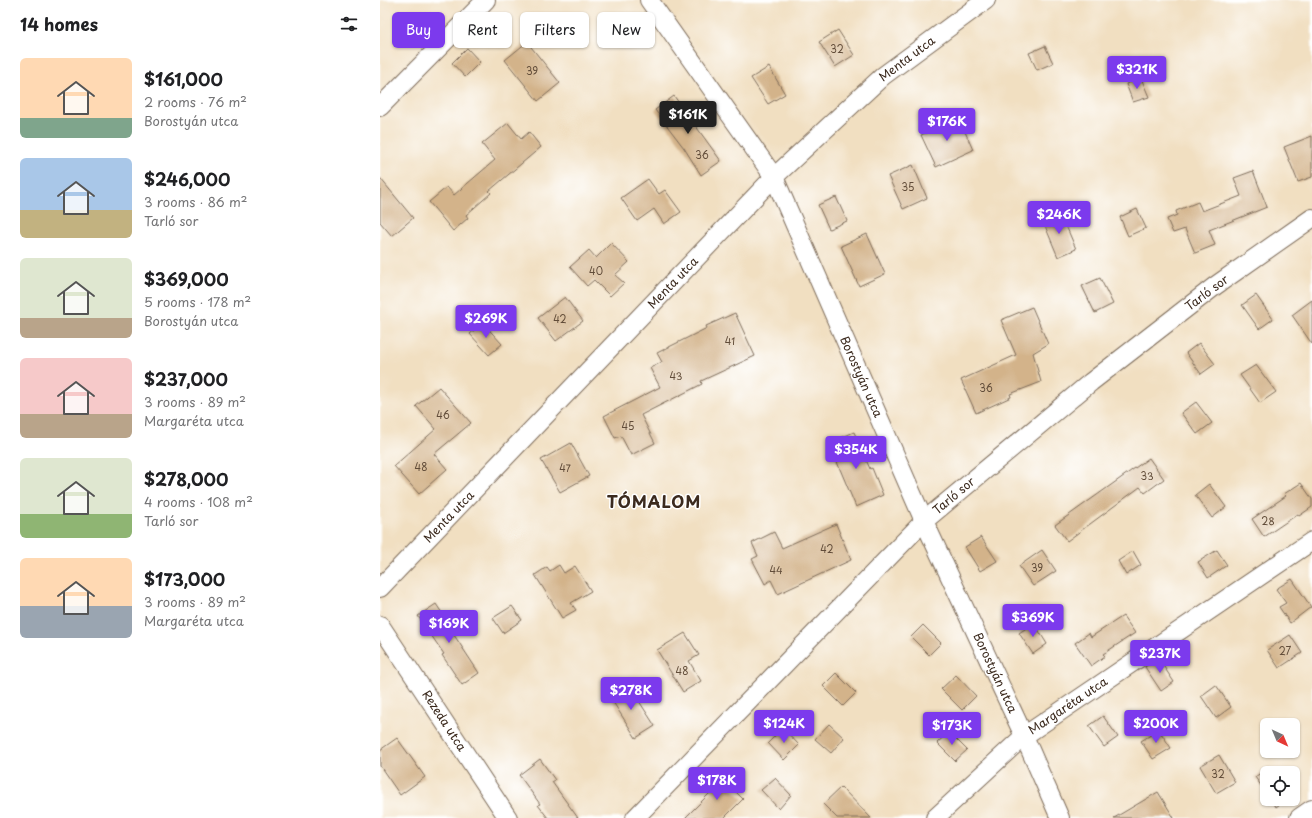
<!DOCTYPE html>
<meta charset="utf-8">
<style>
body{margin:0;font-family:"Playpen Sans",sans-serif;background:#f6f6f6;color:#202124;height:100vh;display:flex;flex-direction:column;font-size:15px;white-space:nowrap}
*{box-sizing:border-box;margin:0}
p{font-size:13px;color:#757577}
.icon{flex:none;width:22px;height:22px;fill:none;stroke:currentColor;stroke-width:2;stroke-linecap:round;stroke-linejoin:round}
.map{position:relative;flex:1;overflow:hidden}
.panel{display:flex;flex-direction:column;background:#fff;width:380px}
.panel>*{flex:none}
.guide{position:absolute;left:12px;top:12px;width:380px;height:36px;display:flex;gap:8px}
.needle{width:26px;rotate:136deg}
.fabs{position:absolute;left:880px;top:718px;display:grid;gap:8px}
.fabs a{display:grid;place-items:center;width:40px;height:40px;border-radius:6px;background:#fff;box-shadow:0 1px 3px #0004;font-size:20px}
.price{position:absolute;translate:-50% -34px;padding:0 9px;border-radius:4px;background:#7c3aed;color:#fff;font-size:13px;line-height:26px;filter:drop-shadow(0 1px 2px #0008)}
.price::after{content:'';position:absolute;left:50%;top:24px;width:12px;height:9px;margin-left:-6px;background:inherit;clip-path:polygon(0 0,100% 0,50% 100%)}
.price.active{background:#222;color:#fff}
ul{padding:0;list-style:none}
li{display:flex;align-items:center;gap:12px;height:100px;padding:0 20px}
li span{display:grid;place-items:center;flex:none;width:112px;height:80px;border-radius:6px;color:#555}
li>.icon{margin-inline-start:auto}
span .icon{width:48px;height:48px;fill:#fffc;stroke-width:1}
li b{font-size:17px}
h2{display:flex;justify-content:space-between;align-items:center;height:48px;padding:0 20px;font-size:17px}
.chip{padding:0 14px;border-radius:6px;background:#fff;box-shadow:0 1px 3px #0004;font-size:14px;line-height:36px}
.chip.active{background:#7c3aed;color:#fff}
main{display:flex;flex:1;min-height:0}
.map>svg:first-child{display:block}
.building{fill:#d3b38a}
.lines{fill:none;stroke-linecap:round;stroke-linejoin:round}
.street-casing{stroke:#7b6957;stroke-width:20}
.street{stroke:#fff;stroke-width:18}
.labels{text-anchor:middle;stroke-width:3;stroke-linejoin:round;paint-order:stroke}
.number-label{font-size:10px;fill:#614c39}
.street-label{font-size:12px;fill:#3b2a1e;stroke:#fff}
.district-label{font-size:16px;font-weight:bold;letter-spacing:1px;fill:#3b2a1e;stroke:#fff}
</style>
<main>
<section class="panel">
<h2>14 homes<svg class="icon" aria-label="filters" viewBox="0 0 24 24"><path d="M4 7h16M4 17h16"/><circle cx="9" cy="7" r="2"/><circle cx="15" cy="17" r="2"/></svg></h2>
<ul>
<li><span style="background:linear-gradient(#ffd9b3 75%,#7fa58c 0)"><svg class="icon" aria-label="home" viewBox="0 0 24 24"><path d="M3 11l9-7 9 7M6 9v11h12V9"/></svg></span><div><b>$161,000</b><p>2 rooms · 76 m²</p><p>Borostyán utca</p></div></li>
<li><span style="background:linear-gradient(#a9c7e8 65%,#c2b280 0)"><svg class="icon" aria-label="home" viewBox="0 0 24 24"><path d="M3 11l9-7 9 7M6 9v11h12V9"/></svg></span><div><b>$246,000</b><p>3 rooms · 86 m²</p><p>Tarló sor</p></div></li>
<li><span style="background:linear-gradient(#dfe7d0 75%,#b9a48a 0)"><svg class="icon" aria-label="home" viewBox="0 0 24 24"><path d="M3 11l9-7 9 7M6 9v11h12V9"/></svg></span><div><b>$369,000</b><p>5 rooms · 178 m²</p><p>Borostyán utca</p></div></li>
<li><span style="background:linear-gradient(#f6c9c9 70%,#b9a48a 0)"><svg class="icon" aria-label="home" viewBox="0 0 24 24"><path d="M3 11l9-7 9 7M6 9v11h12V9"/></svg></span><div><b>$237,000</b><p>3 rooms · 89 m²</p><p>Margaréta utca</p></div></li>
<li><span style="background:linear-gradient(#dfe7d0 70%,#8fb573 0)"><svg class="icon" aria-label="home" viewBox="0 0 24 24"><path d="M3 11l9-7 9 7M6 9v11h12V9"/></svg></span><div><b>$278,000</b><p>4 rooms · 108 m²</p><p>Tarló sor</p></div></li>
<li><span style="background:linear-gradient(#ffd9b3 60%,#9aa5b1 0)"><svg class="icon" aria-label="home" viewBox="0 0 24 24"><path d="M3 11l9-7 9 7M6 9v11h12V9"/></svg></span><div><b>$173,000</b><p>3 rooms · 89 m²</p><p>Margaréta utca</p></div></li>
</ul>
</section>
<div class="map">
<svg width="932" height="818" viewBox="0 0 932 818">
<rect width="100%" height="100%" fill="#fff"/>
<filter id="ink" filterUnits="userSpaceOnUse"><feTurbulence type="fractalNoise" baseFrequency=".025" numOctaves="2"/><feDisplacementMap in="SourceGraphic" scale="8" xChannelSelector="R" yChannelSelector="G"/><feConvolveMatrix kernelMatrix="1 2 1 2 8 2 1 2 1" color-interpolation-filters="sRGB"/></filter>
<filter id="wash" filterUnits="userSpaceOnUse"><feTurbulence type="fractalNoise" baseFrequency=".012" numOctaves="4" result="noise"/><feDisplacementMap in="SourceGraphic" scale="16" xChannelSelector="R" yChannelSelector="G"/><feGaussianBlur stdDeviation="0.9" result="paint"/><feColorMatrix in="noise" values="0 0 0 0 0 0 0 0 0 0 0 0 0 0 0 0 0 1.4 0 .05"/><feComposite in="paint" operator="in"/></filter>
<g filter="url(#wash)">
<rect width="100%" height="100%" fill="#f1dfc1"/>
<g id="blocks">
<g class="building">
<polygon points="458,30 474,55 455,67 439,42"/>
<polygon points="147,42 180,83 158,101 125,60"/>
<polygon points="665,46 673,63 657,70 649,53"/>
<polygon points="87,48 100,62 85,77 72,63"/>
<polygon points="389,67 405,94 388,104 371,78"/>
<polygon points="761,78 769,97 753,102 746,84"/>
<polygon points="294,96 341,161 321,175 304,148 275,110"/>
<polygon points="579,118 593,150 556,167 541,135"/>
<polygon points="128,123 141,139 149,132 161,147 109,191 111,193 86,215 88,218 73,231 49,202 67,187 74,195 115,160 102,144"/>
<polygon points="932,136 932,177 918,182 904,147"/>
<polygon points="533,165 547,198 523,209 508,176"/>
<polygon points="873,171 887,207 829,230 835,245 815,253 805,229 793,233 787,219 797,215 796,211 818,202 822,211 861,196 854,178"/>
<polygon points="0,178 33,218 12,236 0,222"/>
<polygon points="268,179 279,194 285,190 301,212 284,224 274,209 257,221 241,198"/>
<polygon points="456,197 467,221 449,229 438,205"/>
<polygon points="757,209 766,228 748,236 740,217"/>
<polygon points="681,214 696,249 678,257 663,221"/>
<polygon points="487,234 505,274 479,286 461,246"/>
<polygon points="231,243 249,262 235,275 244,283 230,296 214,280 207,286 190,267 209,250 216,258"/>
<polygon points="720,278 733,304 715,313 702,286"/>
<polygon points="876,295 893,319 879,329 862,305"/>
<polygon points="185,297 203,321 176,341 158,318"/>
<polygon points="932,300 932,344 912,315"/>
<polygon points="652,307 668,344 653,353 661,382 630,394 631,397 596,413 581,380 636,355 621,320"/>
<polygon points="355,313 375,356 321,381 322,384 261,415 275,443 251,455 241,436 235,438 224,416 280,387 270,368 282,362 277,353 327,328 326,326"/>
<polygon points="103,323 122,344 109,355 90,334"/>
<polygon points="819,343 835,364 821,374 806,353"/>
<polygon points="876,365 896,392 880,403 860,375"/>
<polygon points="59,387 91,423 54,454 67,469 39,494 14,466 56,429 36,406"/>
<polygon points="816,402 832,423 817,434 801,413"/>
<polygon points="474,432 490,469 492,468 503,495 476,507 449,443"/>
<polygon points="191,443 209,476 180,492 161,460"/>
<polygon points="769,458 784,479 765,493 760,487 687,541 675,525"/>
<polygon points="921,483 932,499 932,507 919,516 918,514 884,537 872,519 906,496 904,494"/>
<polygon points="829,484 846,507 832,518 815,495"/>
<polygon points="456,524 471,560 398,594 391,580 385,584 372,559 378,556 372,543 394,532 402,548"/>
<polygon points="601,537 617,561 600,571 585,547"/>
<polygon points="662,550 676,571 653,586 639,566"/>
<polygon points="837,550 847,565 828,578 818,562"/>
<polygon points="753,551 761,565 746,575 738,561"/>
<polygon points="179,565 184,573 195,566 211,591 191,603 196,610 182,618 155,575 167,567 170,571"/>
<polygon points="912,579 931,607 910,623 899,607 906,603 896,589"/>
<polygon points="56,604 76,634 74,635 99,673 82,685 62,655 64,654 38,616"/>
<polygon points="132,606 142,620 123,633 113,618"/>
<polygon points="743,616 755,633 723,654 725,656 711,666 695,643 709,633 711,637"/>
<polygon points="654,623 667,644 653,654 639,633"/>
<polygon points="543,625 561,643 549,655 531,637"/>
<polygon points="305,633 319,655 309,661 321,681 303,692 277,650"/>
<polygon points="910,635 922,653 899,668 887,650"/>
<polygon points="778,658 794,682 781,691 765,667"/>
<polygon points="456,673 476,693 463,706 443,686"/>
<polygon points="576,675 596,696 582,710 561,689"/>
<polygon points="240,683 252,701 257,698 275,726 256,738 226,691"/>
<polygon points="836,685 851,707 836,718 821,696"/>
<polygon points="723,716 738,737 724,747 709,726"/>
<polygon points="449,724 464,738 451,753 435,739"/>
<polygon points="403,728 419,745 404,760 388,743"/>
<polygon points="779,730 791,748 773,759 761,741"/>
<polygon points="569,732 587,750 575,761 557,743"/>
<polygon points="17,738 45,777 20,795 0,766 0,750"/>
<polygon points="839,755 855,782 836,793 820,766"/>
<polygon points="160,759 175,780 172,782 198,818 168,818 158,805 160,804 139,775"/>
<polygon points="889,767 893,773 887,773 887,794 875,777"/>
<polygon points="339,775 363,799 344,818 305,818 332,791 328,786"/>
<polygon points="395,778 411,795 399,809 381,790"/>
<polygon points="461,787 491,818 457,818 443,804"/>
<polygon points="778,792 794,818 734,818"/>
<polygon points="891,799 907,799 896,807"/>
</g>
</g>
</g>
<g filter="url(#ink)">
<use href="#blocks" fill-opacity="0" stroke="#7b6957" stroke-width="1"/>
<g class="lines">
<defs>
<g id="street">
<polyline points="269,0 394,177 544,521 644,736 680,818"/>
<polyline points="0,107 106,0"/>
<polyline points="0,588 394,177 503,76 606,0"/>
<polyline points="0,625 128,818"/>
<polyline points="255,818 544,521 711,382 835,286 932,218"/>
<polyline points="555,818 644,736 932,541"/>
<polyline points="919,818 932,809"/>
</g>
</defs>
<use href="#street" class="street-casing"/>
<use href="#street" class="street"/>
</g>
</g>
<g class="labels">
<g class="number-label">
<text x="457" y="53">32</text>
<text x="152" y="75">39</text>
<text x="322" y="159">36</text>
<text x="528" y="191">35</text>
<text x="216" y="275">40</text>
<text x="180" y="323">42</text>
<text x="350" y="345">41</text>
<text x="296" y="380">43</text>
<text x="606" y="392">36</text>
<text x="63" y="419">46</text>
<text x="248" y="430">45</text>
<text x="41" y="471">48</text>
<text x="185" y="472">47</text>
<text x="767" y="480">33</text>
<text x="888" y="525">28</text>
<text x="447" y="553">42</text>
<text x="657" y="572">39</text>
<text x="396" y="574">44</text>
<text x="905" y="655">27</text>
<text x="302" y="675">48</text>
<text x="838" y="778">32</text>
</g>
<g class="street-label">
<text transform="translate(527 59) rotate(-37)" y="4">Menta utca</text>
<text transform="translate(293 283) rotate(-46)" y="4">Menta utca</text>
<text transform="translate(827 293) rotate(-37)" y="4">Tarló sor</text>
<text transform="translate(481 377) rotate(66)" y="4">Borostyán utca</text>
<text transform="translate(574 496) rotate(-40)" y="4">Tarló sor</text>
<text transform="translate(69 517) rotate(-46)" y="4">Menta utca</text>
<text transform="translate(615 673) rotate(65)" y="4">Borostyán utca</text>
<text transform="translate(688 706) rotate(-34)" y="4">Margaréta utca</text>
<text transform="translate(64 721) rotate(57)" y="4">Rezeda utca</text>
</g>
<g class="district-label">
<text x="274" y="508">TÓMALOM</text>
</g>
</g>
</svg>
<div class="fabs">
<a><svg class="needle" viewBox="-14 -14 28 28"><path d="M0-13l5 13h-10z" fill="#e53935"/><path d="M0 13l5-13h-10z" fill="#757577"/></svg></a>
<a><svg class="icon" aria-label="locate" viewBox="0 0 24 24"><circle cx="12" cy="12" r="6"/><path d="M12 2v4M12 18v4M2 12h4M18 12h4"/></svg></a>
</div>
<b class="price" style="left:757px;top:90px">$321K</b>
<b class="price active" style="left:308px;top:135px">$161K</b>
<b class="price" style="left:567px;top:142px">$176K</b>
<b class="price" style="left:679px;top:235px">$246K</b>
<b class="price" style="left:106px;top:339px">$269K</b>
<b class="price" style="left:476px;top:470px">$354K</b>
<b class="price" style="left:653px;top:638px">$369K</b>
<b class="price" style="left:69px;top:644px">$169K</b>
<b class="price" style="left:780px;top:674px">$237K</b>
<b class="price" style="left:251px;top:711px">$278K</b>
<b class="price" style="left:404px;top:744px">$124K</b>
<b class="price" style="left:776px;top:744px">$200K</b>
<b class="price" style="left:572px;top:746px">$173K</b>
<b class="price" style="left:337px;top:801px">$178K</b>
<div class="guide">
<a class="chip active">Buy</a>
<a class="chip">Rent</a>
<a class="chip">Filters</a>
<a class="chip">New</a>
</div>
</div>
</main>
